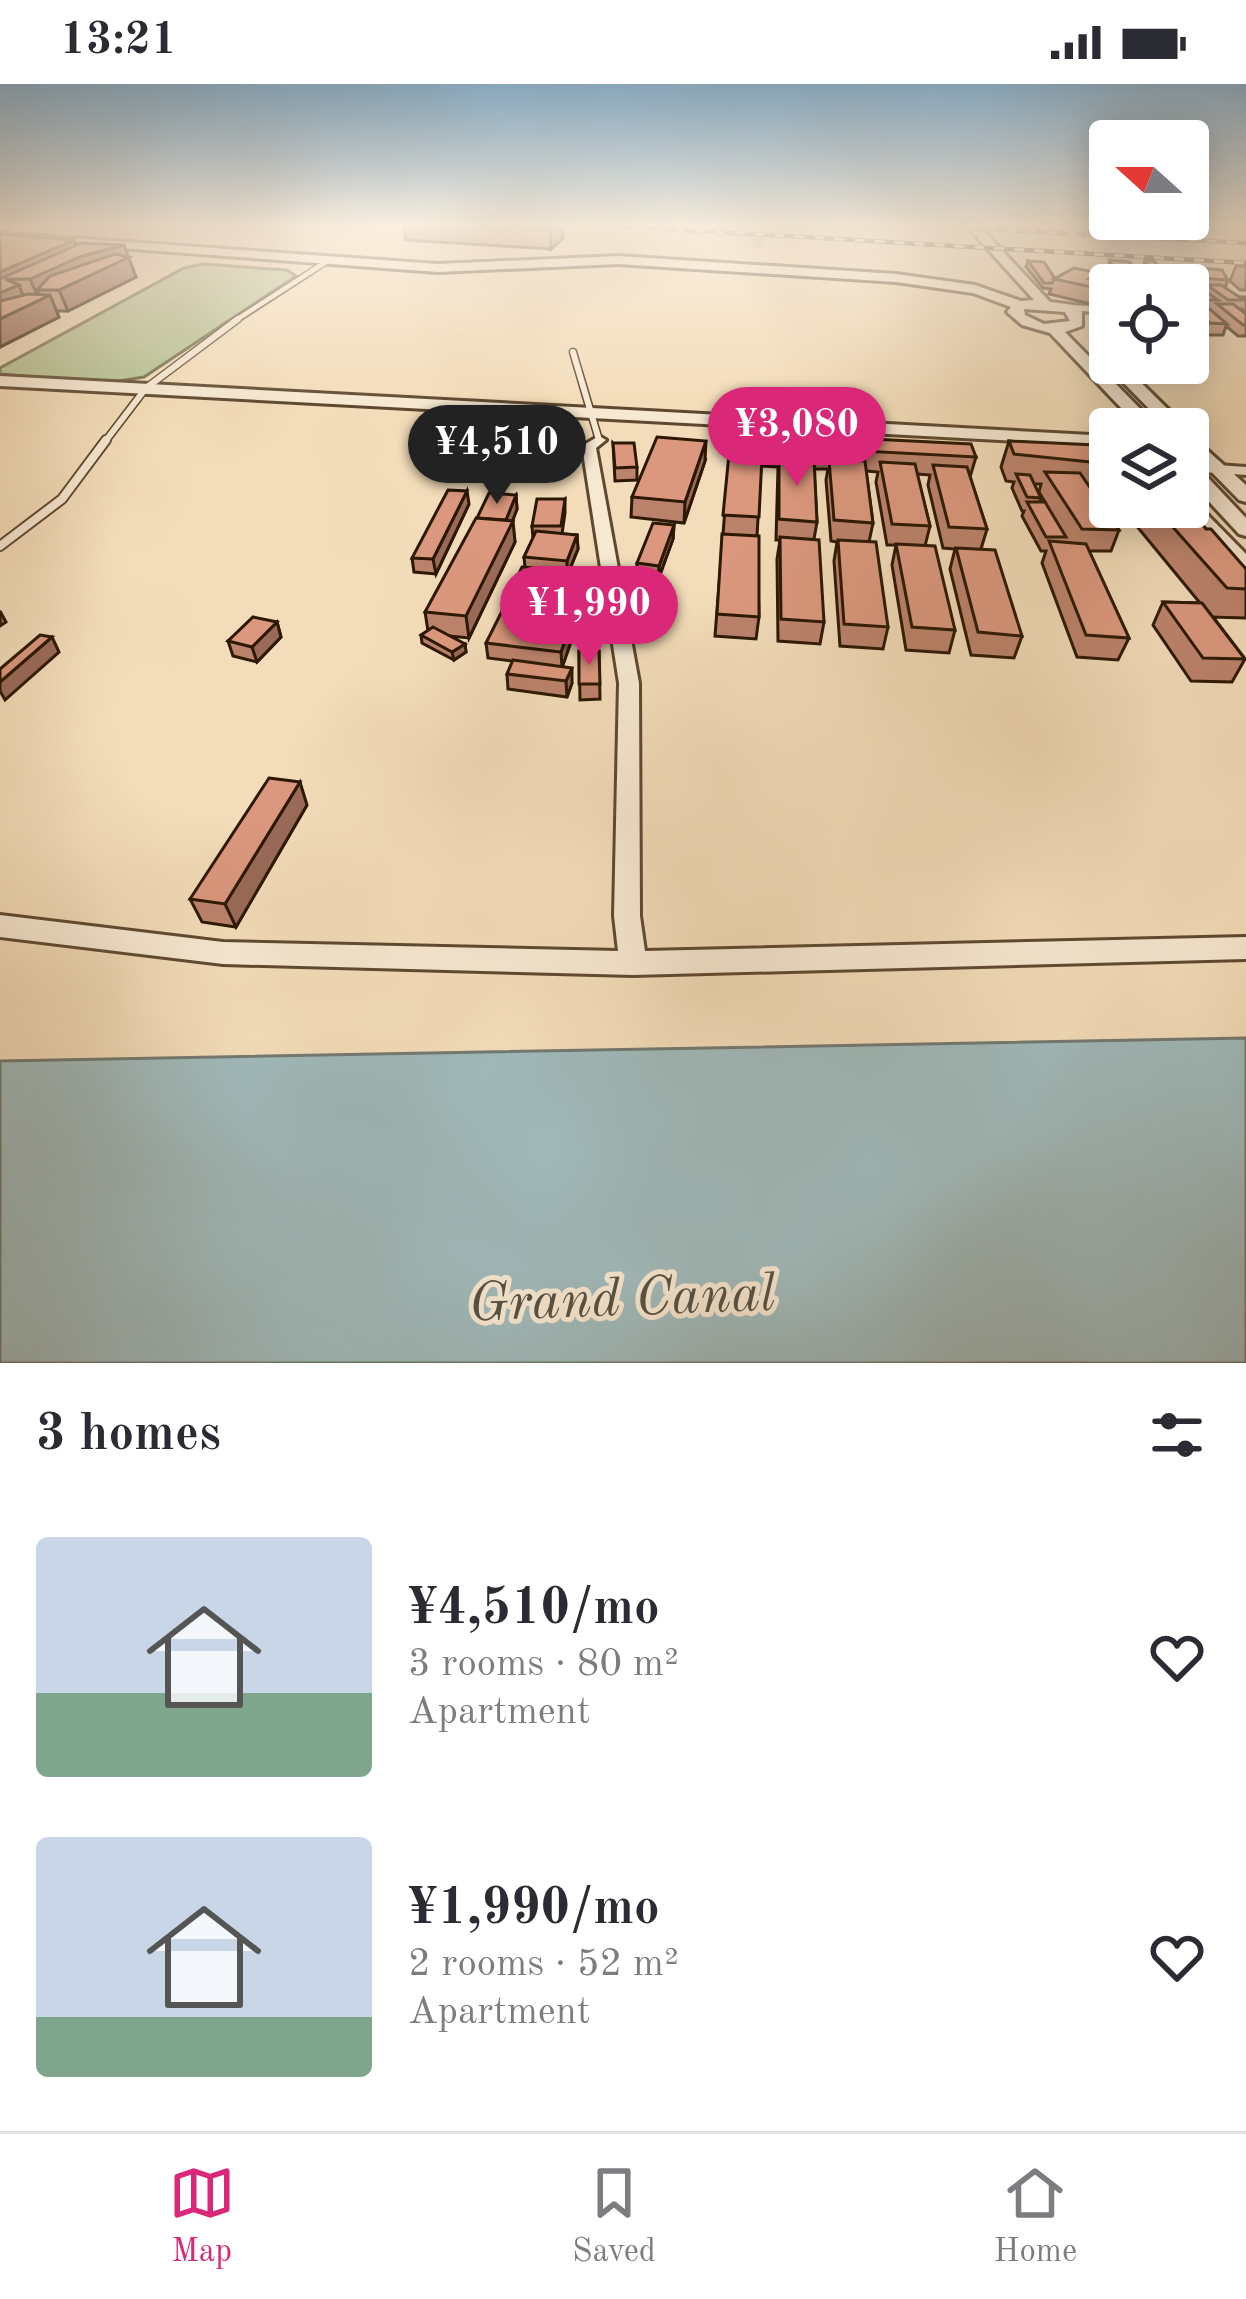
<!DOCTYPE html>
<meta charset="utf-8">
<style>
body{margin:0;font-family:"Old Standard TT",serif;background:#f7f7f7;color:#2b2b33;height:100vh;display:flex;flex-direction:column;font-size:45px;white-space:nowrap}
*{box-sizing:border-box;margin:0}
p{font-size:39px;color:#7c7c81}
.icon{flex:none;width:66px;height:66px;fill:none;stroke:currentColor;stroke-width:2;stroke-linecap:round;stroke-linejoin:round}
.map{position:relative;height:1279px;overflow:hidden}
.sheet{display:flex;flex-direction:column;background:#fff;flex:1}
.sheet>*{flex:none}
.needle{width:78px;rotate:291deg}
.tools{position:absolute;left:1089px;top:36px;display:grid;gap:24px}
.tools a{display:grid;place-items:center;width:120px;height:120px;border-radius:12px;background:#fff;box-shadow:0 6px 30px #0003;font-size:60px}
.price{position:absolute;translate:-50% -102px;padding:0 27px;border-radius:42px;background:#db2777;color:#fff;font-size:39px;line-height:78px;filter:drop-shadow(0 3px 6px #0008)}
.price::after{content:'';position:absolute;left:50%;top:72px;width:36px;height:27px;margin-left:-18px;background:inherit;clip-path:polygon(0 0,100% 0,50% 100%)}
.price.on{background:#222;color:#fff}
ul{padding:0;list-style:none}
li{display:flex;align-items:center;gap:36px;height:300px;padding:0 36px}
li span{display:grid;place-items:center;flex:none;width:336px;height:240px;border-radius:12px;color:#555}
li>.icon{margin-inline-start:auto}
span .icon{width:144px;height:144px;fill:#fffc;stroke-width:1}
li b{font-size:51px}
h2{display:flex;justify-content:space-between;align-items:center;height:144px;padding:0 36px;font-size:51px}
.status{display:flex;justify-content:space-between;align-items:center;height:84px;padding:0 60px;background:#fff;direction:ltr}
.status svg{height:33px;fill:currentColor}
.tabs{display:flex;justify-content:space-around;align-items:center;height:168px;border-top:3px solid #e1e1e2;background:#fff;font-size:33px;color:#7c7c81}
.tabs a{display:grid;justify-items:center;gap:6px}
.tabs .on{color:#db2777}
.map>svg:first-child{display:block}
.green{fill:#b6c293;stroke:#716d4b;stroke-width:3}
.water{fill:#a0b9ba;stroke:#727971;stroke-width:3}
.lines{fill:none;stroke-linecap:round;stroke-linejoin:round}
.tertiary-tunnel{stroke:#cbb595;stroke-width:12;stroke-dasharray:12 6;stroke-linecap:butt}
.service-far2-casing{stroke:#5e4930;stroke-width:8}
.service-far1-casing{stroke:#5e4930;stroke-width:9}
.service-casing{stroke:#5e4930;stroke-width:12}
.minor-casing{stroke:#5e4930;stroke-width:6}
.tertiary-casing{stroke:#5e4930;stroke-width:6}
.service-far2{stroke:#f7e8d2;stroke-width:4.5}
.service-far1{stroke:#f7e8d2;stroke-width:6}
.service{stroke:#f7e8d2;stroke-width:8}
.minor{fill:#f7e8d2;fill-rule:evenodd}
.tertiary{fill:#f7e8d2;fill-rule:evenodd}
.rail-casing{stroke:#2c1803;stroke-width:4.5}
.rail{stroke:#f7e8d2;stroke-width:3;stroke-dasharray:10;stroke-linecap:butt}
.wall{fill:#bc836c;stroke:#2c1803;stroke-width:3;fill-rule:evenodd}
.shaded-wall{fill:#996a58;stroke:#2c1803;stroke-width:3}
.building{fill:#db987e;stroke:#2c1803;stroke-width:3}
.labels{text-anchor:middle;stroke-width:10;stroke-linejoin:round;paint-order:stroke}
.near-water-label{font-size:54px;font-style:italic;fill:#555043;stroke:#f7e8d2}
</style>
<div class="status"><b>13:21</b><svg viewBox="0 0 49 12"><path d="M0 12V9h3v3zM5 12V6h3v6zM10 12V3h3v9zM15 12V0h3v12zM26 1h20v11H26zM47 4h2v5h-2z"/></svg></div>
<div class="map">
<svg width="1246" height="1279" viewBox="0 0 1246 1279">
<rect width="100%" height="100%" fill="#f3dcb9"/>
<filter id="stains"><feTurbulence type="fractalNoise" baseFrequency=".00167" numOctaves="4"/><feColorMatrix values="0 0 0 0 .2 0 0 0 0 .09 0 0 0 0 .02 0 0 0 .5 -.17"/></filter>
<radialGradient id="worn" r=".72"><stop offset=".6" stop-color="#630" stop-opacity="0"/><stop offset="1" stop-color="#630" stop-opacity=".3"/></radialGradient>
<polygon class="green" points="203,180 287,186 296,192 144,293 106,299 0,290 0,284 184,184"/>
<polygon class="water" points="1246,954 1246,1279 0,1279 0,977"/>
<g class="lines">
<polyline class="tertiary-tunnel" points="756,163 764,142"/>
<defs>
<polyline id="service-far2" points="233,238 329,176"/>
<g id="service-far1">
<polyline points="573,268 599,356"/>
<polyline points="104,359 146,304 238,235"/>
</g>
<polyline id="service" points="0,462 62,415 106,356"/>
<g id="minor">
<polygon points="1069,221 1110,223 1110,229 1065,226"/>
<polygon points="599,352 606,356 596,364 639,599 640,832 645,867 1246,853 1246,875 633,891 223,880 0,853 0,831 223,858 618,867 614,832 619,599 582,362"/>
<polygon points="1188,379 1246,383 1246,391 1188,387"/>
<polygon points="1188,414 1193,416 1246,470 1246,485 1240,484 1183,423 1188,423"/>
</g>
<g id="tertiary">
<path d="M967,142H979L1050,218L1074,221L1082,228V242L1065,248L1160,345H1141L1050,249L1022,241L1007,228L1011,223L973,209L896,198L618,180L438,188L0,155V149L438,180L618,172L896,190L975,201L1021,217L1034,216ZM1024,225L1065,228L1070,237L1044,240L1025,231Z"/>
<polygon points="1110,276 1121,279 1188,345 1169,345 1108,283"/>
<polygon points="0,292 1110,352 1110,362 0,302"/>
<polygon points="1188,349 1246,401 1246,418 1239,416 1188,364"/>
<polygon points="1188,378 1195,380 1246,434 1246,452 1239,450 1188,395"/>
</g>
</defs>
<use href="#service-far2" class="service-far2-casing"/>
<use href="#service-far1" class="service-far1-casing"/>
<use href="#service" class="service-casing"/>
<use href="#minor" class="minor-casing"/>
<use href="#tertiary" class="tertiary-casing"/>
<use href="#service-far2" class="service-far2"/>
<use href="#service-far1" class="service-far1"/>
<use href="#service" class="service"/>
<use href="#minor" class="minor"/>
<use href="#tertiary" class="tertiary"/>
<defs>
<g id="rail">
<polyline points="615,142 1246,179"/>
<polyline points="927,142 1246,159"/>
</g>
</defs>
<use href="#rail" class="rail-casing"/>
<use href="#rail" class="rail"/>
</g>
<g class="wall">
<polygon points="404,142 562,142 563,154 551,165 406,156"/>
<polygon points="0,150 74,156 76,161 127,172 136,193 68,227 56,227 59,233 0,263"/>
<polygon points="1110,176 1134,186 1130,196 1111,195 1107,186"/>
<polygon points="1145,176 1167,192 1171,182 1228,196 1225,204 1238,213 1246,213 1246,228 1240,224 1246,230 1246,252 1238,252 1226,242 1223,251 1206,251 1198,244 1195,251 1188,250 1188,206 1205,207 1205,205 1188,203 1188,201 1134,201 1133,199 1136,189 1142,187"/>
<polygon points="1028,177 1054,194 1110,201 1110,223 1107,224 1049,210 1051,205 1043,204 1026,183"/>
<polygon points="1236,182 1246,182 1246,206 1240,206 1230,197"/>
<polygon points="731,348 976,373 970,393 987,445 981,465 1022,552 1014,574 971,571 950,485 955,465 943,464 928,401 930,391 917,390 930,442 925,462 955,546 949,569 906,566 892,481 896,461 887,461 876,398 878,388 866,387 873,439 869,458 888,543 883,565 840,562 834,477 837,458 831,457 826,396 828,385 814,385 817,438 814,455 824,538 820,560 778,557 777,475 780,456 776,456 778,383 761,382 757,452 759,533 756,555 715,552"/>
<path d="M1009,357L1110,365V410L1108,407L1091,405L1119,446L1111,467H1089L1129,554L1118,576L1077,573L1042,479L1046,467H1041L1022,432L1024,427H1022L1012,404L1014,398L1006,397L1001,383ZM1034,400H1041L1039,408L1045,418H1040L1041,414Z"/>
<polygon points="613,359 637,383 637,396 615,397"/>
<polygon points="705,377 684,439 631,433 632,413"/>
<polygon points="516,411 517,425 512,437 515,458 469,554 449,552 465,560 466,568 454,576 422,559 421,551 428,547 425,528"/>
<path d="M565,415V429L562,450L577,451L578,465L569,487L585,489V503L575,530L576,543L562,583L572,599L567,613L508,605L507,590L513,577L488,574L486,559L506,525V517L525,483L524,473L533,455L532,442ZM547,490L563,491L551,521L552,527L536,526L547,500Z"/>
<polygon points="469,420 436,490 414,488 412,474"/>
<polygon points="1121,423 1188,423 1206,445 1246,485 1246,534 1213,533 1245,575 1232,598 1191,597 1153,541 1163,518 1200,519"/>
<polygon points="674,441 673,455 658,496 637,493 637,479"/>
<polygon points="639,497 660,533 659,547 645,548 639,512"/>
<polygon points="277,538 281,553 257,578 233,572 228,557"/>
<polygon points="579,567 599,567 600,615 580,616"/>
<polygon points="307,721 236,843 202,838 190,815"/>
</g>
<g class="shaded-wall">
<polygon points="555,142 562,142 563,154 551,165 550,146"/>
<polygon points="74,156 80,173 124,161 136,193 68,227 59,206 37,206 41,215 39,216 30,195 5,195 19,201 27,222 0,235 0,188"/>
<polygon points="50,211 59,233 0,263 0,235"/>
<polygon points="706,357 705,377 684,439 685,418"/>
<polygon points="467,407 469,420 436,490 433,475"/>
<polygon points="516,411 517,425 511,441 513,437 515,458 469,554 466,532"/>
<polygon points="674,441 673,455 658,496 659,482"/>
<polygon points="577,451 578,465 567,492 567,477"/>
<polygon points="546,485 547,500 532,534 531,520"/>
<polygon points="585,489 585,503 575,530 576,543 562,584 561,568 572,536 572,523"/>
<polygon points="0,527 6,538 0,542"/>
<polygon points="277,538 281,553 257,578 252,563"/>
<polygon points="52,553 59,568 5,616 0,607 0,598"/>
<polygon points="465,560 466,568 454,576 452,568"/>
<polygon points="572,584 572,599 567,613 566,597"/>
<polygon points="300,698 307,721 236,843 225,820"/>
</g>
<g class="building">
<polygon points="481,142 555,142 550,146"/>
<polygon points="0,150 74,156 0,188"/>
<polygon points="81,159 124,161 82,172 30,195 5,195 19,201 0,209 0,195"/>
<polygon points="115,170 129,173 59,206 37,206 50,192"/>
<polygon points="1110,176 1130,178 1134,186 1114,185"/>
<polygon points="1145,176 1154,177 1173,201 1148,201 1136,189 1148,185"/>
<polygon points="1028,177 1044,178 1055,195 1052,199 1044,199"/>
<polygon points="1171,182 1222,186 1228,196 1176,192"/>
<polygon points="1074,184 1098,189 1089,195 1118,201 1110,201 1110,207 1054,195"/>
<polygon points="1207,201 1221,201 1244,216 1228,216"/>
<polygon points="1188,206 1203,206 1218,216 1201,216"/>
<polygon points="28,210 50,211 0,235 0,217"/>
<polygon points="1188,220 1204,220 1227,240 1210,239"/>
<polygon points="1217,220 1233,220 1246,230 1246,241 1243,241"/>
<polygon points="1188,229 1200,240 1188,238"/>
<polygon points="731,348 971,360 976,373 730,360"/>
<polygon points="657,353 706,357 685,418 632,413"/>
<polygon points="1009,357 1096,361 1110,365 1110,380 1014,370"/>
<polygon points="613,359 634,359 637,383 615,384"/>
<polygon points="729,370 762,372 759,433 723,431"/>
<polygon points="779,373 814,374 817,438 779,435"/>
<polygon points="829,376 865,377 873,439 834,436"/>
<polygon points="880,378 915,380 930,442 892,440"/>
<polygon points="933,381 967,383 987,445 949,443"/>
<polygon points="1045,388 1080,389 1119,446 1082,445"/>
<polygon points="1016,390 1030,391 1041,414 1027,413"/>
<polygon points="448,406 467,407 433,475 412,474"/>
<polygon points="489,409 516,411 506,436 477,434"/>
<polygon points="537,415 565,415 561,442 532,442"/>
<polygon points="1027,418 1045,418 1066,453 1046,453"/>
<polygon points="1188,422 1206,445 1211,445 1246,485 1246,505 1227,504 1155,423"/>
<polygon points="476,434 513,437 466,532 425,528"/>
<polygon points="653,439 674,441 659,482 637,479"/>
<polygon points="536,447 577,451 567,477 524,473"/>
<polygon points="722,450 759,452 759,533 717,530"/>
<polygon points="780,453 819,456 824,538 781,535"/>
<polygon points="838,456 876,458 888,543 844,540"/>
<polygon points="1049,457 1086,460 1129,554 1086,551"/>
<polygon points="896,460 935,462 955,546 912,543"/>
<polygon points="956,464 995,466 1022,552 978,548"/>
<polygon points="522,483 546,485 531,520 506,517"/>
<polygon points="565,487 585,489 572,523 551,521"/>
<polygon points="639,497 652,497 660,533 646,533"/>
<polygon points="1163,518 1202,519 1245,575 1203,574"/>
<polygon points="503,525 575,528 561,568 486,559"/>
<polygon points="253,533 277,538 252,563 228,557"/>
<polygon points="433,543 465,560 452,568 421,551"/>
<polygon points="40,551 52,553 0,598 0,585"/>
<polygon points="579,567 599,567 600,600 579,600"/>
<polygon points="513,576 572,584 566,597 507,590"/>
<polygon points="269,694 300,698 225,820 190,815"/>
</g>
<linearGradient id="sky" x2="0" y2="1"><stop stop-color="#8bb6d6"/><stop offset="0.44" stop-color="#faefe0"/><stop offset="1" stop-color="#faefe0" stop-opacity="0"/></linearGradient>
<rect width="1246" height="321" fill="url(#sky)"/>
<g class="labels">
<g class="near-water-label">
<text transform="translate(622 1212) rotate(-2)" y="19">Grand Canal</text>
</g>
</g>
<rect width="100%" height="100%" filter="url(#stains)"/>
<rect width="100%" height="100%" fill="url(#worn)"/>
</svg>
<div class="tools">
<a><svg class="needle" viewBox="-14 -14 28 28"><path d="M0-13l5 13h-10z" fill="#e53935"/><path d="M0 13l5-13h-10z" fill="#7c7c81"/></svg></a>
<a><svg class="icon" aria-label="locate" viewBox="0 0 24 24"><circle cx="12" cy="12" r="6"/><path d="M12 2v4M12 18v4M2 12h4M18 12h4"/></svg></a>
<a><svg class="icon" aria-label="layers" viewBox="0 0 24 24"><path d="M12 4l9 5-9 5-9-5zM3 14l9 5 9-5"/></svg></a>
</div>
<b class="price" style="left:797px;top:405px">¥3,080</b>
<b class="price on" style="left:497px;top:423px">¥4,510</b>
<b class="price" style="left:589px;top:584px">¥1,990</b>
</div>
<section class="sheet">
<h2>3 homes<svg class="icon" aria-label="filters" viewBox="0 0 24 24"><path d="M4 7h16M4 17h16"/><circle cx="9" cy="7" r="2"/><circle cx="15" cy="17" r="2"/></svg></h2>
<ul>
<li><span style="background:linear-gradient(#c9d6e8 65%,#7fa58c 0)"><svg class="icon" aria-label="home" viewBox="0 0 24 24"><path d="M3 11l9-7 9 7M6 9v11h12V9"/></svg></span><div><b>¥4,510/mo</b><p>3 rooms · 80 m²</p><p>Apartment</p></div><svg class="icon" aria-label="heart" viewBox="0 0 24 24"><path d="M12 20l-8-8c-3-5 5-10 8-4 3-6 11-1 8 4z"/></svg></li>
<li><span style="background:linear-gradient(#c9d6e8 75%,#7fa58c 0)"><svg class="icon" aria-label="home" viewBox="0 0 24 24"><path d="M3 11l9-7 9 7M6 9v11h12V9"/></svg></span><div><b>¥1,990/mo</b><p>2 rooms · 52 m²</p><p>Apartment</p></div><svg class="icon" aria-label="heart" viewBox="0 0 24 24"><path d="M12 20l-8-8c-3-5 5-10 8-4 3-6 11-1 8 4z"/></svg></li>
</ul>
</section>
<nav class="tabs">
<a class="on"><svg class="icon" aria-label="map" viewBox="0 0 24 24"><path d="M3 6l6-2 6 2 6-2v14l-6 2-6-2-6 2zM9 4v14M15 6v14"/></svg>Map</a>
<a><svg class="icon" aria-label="saved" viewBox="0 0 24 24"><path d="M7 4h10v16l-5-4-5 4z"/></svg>Saved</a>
<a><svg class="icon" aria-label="home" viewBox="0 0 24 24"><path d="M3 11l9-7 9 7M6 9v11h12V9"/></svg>Home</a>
</nav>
